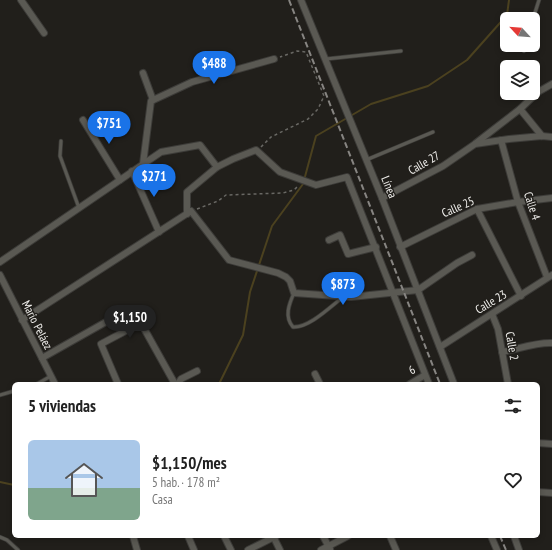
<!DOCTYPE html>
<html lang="es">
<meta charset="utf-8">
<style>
body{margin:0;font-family:"PT Sans Narrow",sans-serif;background:#f2f2f2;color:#222;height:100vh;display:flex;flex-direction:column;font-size:15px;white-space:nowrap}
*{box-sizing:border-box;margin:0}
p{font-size:13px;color:#767676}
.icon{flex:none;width:22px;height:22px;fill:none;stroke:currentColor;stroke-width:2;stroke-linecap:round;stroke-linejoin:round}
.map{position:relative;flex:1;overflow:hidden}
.side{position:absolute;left:12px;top:382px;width:528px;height:156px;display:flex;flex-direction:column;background:#fff;border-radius:6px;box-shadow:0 2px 6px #0003}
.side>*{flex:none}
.needle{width:26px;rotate:296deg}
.tools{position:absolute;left:500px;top:12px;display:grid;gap:8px}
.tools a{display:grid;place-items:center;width:40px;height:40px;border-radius:6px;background:#fff;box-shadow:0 2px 6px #0003;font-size:20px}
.price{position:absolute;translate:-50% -34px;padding:0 9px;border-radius:14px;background:#1a73e8;color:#fff;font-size:13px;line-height:26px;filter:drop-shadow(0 1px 2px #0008)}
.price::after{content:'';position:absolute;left:50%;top:24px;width:12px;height:9px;margin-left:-6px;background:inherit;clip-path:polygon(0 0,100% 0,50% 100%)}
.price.active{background:#222;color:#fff}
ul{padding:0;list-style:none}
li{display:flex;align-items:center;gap:12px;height:100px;padding:0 16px}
li span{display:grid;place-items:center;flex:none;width:112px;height:80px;border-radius:6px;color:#555}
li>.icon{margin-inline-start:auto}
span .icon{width:48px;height:48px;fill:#fffc;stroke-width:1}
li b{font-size:17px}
h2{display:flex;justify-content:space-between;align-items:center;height:48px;padding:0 16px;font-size:17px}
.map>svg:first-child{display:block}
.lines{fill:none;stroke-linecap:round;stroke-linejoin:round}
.stream{stroke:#4b411f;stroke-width:2}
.lane-casing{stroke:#3d3c39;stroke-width:4.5}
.street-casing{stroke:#3d3c39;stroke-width:8}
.path{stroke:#696864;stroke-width:1.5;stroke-dasharray:3 3;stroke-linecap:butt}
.lane{stroke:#5a5953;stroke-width:3}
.street{stroke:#5a5953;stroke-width:6}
.rail{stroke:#878582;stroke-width:2;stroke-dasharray:6 3;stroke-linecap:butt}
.labels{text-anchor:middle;stroke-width:3;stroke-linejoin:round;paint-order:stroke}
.street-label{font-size:12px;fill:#f2f1ee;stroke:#211f1b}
</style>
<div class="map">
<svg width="552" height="550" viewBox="0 0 552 550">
<rect width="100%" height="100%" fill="#211f1b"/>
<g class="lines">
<g class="stream">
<polyline points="219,384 243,335 250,292 272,226 303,184 316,136 371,104 428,86 467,60 507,15 509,0"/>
<polyline points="0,482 14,485"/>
</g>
<defs>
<g id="lane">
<polyline points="533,19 539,0"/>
<polyline points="524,51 525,45"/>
<polyline points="326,59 401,51"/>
<polyline points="61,141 60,156 79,208"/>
<polyline points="366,160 433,132"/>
<path d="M294,293C289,304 284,317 293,327C309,328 330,307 343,297"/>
<polyline points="37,384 51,376"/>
<polyline points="0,395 14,391"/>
<polyline points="0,537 7,540 18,550"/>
</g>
<g id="street">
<polyline points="21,0 44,33"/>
<polyline points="301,0 382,198 454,384"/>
<polyline points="143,73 153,100"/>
<polyline points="520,109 542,136"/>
<polyline points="83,120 120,180"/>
<polyline points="501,140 518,202 547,277"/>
<polyline points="476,143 520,109 538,92 552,84"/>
<polyline points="143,164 151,101 192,82 274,59"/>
<polyline points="132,171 159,232"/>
<polyline points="382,198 443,166 475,144 509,139 542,136 552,137"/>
<polyline points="477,209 521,296"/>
<polyline points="187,214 187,192 217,167 233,159 256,150 280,172 316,185 347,177 429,384"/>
<polyline points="329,240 340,235 348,254 376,247"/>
<polyline points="400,247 477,209 518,202 552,198"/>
<polyline points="0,262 161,152 200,145 217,167"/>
<polyline points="0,275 55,384"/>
<polyline points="492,314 498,329 508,384"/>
<polyline points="22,320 191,211 229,260 278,273 286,277 290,281 294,293 351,297 418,290 457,263 472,255"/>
<polyline points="141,323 175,384"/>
<polyline points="440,347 552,275"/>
<path d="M502,352C518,349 537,342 552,343"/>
<polyline points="42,358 120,314 136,311"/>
<polyline points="315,374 320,384"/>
<polyline points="118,384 101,344 150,318"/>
<polyline points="178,384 181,379 197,371"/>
<polyline points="410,384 425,375"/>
<polyline points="538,443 552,444"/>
<polyline points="538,492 552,493"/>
<polyline points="133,536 137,550"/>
<polyline points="188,536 194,550"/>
<polyline points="224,536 231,550"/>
<polyline points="273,536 280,550"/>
<polyline points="323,536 330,549"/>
<polyline points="390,536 396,550"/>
<polyline points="491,536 497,550"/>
<polyline points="514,536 519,550"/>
<polyline points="248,550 276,536"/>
<polyline points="321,550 348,536"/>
</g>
</defs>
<use href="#lane" class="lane-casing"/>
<use href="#street" class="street-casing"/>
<g class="path">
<polyline points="261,147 271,137 308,119 318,109 324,96 306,52 297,51 280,57"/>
<polyline points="197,209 218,201 226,195 283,193 294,190 299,185"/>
</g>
<use href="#lane" class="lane"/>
<use href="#street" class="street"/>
<g class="rail">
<polyline points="289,0 440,384"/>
<polyline points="500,536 506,550"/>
</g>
</g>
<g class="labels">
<g class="street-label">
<text transform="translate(424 163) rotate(-30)" y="4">Calle 27</text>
<text transform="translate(389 187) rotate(68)" y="4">Línea</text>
<text transform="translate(532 206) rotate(72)" y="4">Calle 4</text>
<text transform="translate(458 207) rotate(-24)" y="4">Calle 25</text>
<text transform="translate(491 302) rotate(-31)" y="4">Calle 23</text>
<text transform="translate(37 325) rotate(63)" y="4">Mario Peláez</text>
<text transform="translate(512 346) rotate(80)" y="4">Calle 2</text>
<text transform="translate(412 370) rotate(-29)" y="4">6</text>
</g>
</g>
</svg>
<div class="tools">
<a><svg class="needle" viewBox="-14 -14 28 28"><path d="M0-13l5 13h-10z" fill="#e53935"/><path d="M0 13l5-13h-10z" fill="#767676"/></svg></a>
<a><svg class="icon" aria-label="layers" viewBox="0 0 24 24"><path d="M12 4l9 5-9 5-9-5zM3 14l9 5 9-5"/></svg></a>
</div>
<b class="price" style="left:214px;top:85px">$488</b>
<b class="price" style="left:109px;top:145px">$751</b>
<b class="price" style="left:154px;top:198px">$271</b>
<b class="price" style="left:343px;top:306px">$873</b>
<b class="price active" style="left:130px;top:339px">$1,150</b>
<section class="side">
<h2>5 viviendas<svg class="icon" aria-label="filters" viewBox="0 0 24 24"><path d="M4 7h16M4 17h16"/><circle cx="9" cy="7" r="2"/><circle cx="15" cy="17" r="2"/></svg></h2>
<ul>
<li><span style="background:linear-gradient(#a9c7e8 60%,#7fa58c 0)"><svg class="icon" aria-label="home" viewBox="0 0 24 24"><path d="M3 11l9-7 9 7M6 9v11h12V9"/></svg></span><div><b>$1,150/mes</b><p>5 hab. · 178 m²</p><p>Casa</p></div><svg class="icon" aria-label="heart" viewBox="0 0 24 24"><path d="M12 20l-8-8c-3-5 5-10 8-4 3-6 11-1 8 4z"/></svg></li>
</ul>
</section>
</div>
